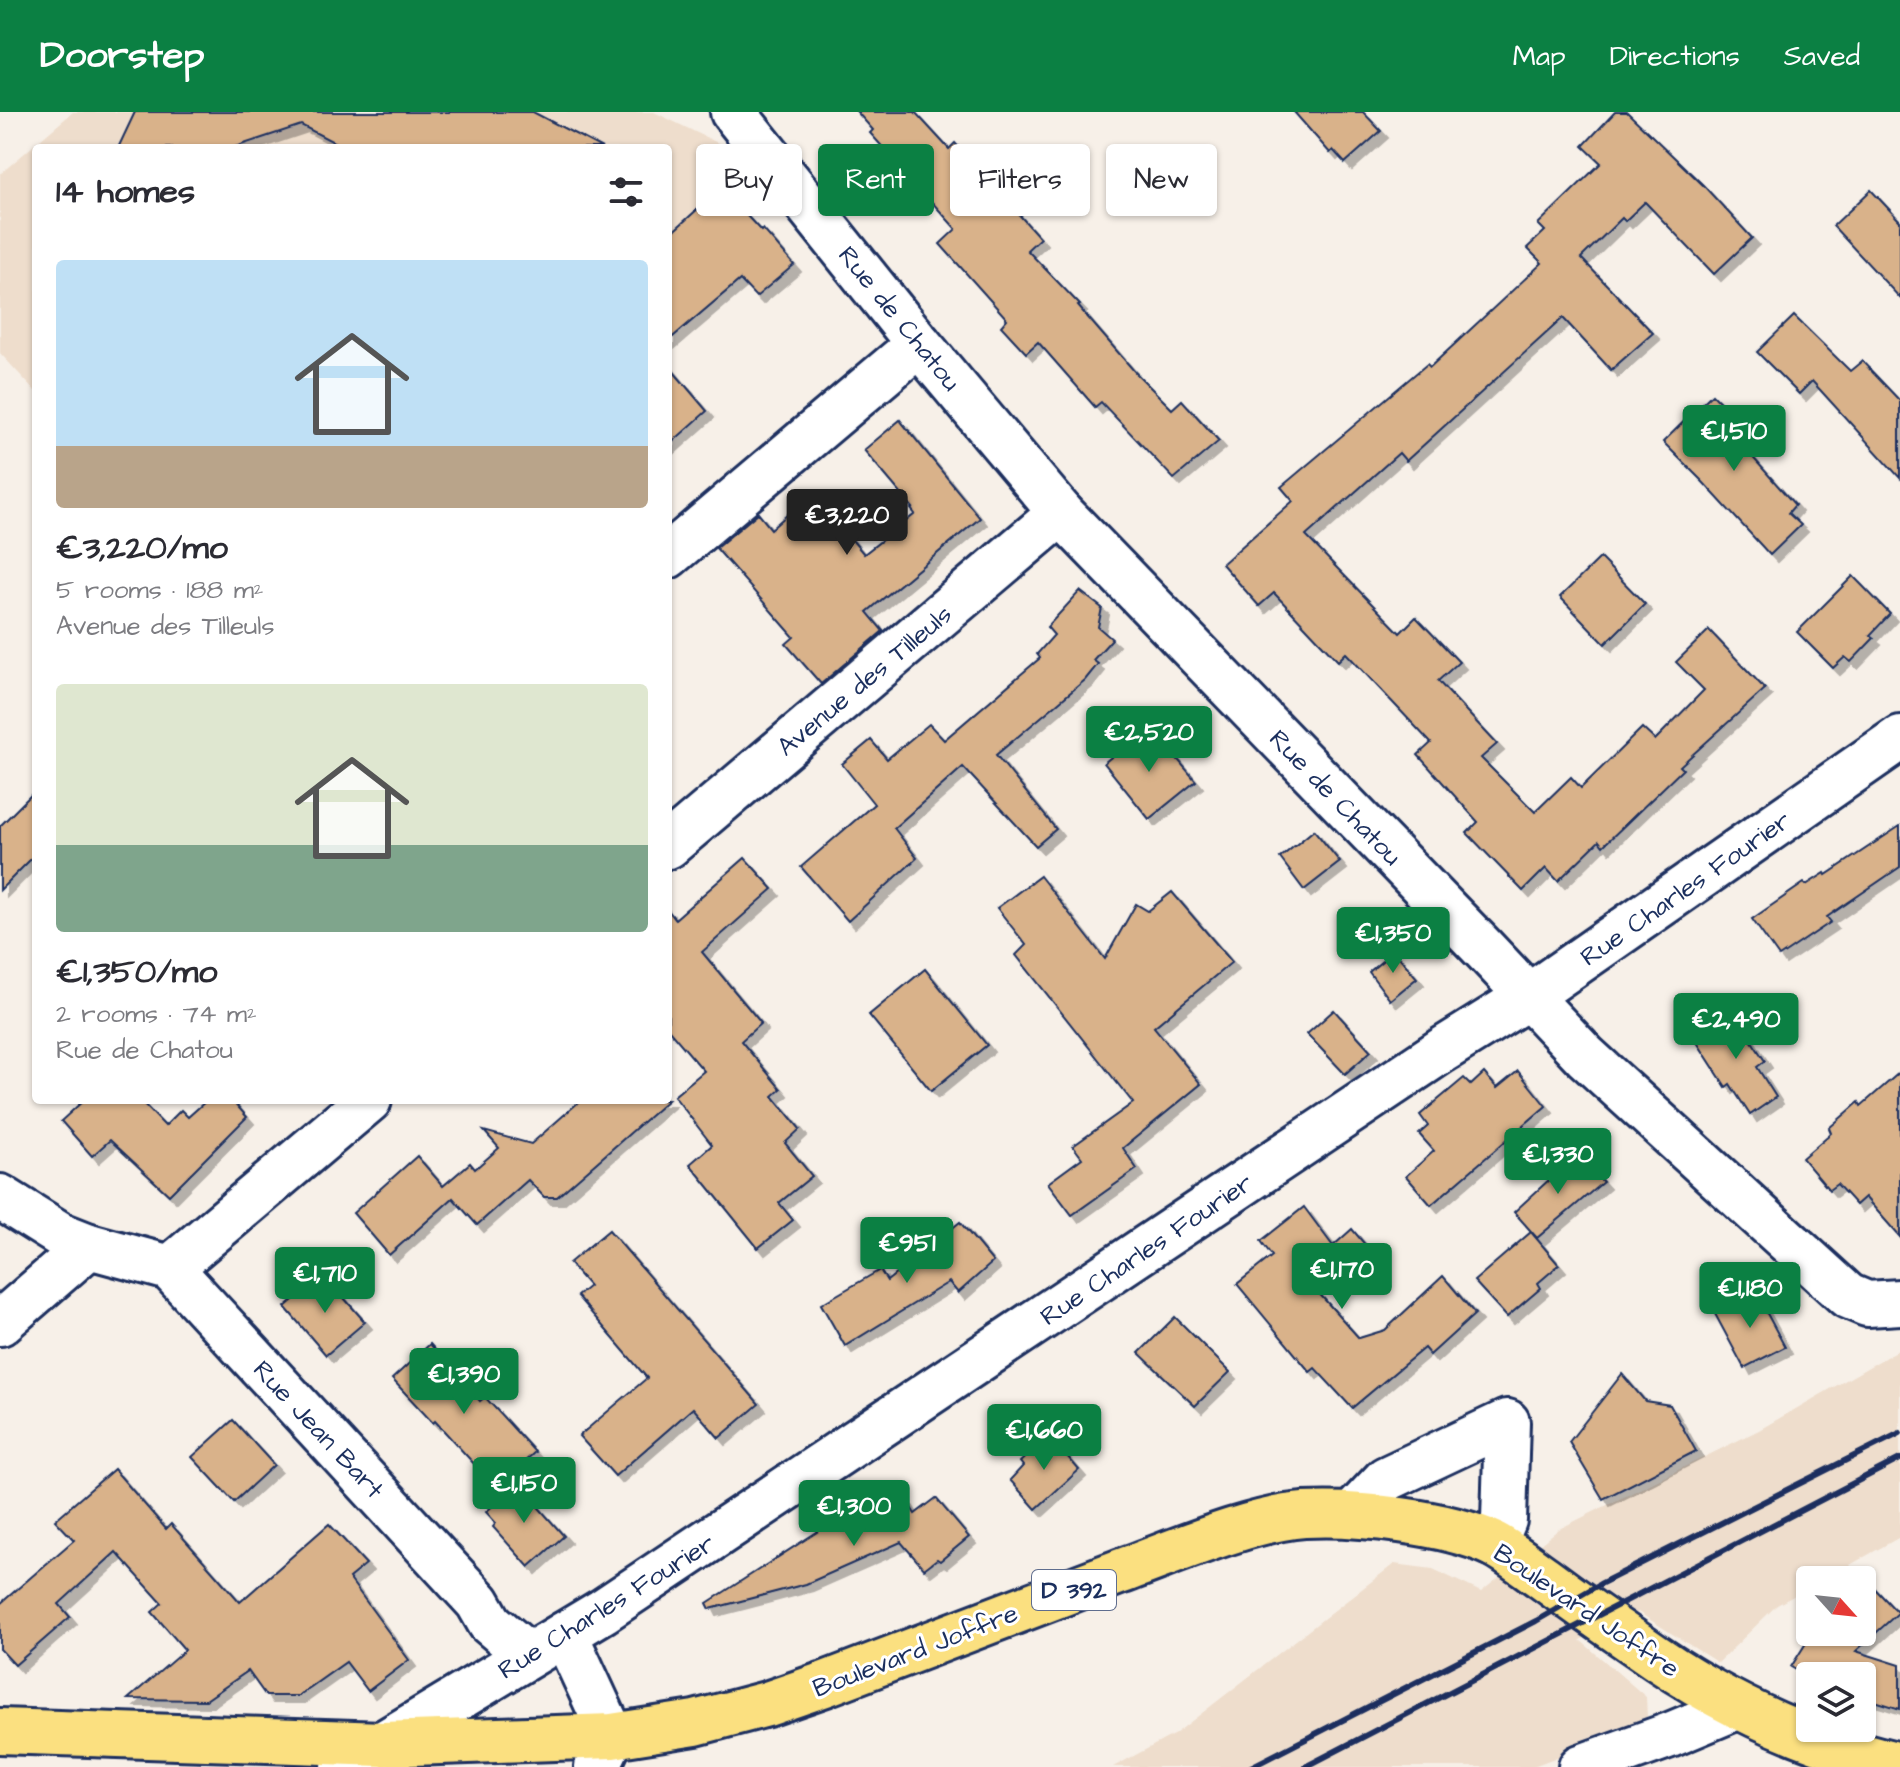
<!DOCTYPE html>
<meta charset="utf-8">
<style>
body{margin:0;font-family:"Architects Daughter",sans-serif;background:#f7f7f7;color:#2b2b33;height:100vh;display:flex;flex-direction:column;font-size:30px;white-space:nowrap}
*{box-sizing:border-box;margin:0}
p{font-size:26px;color:#7c7c81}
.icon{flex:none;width:44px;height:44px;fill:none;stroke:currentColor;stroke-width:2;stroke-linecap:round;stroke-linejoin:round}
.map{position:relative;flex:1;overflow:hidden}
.panel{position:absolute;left:32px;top:32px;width:640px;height:960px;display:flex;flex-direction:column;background:#fff;border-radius:8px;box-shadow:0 2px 6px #0004}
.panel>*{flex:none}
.banner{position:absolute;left:696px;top:32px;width:760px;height:72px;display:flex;gap:16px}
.needle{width:52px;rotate:117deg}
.tools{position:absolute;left:1796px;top:1454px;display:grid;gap:16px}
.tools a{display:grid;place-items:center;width:80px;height:80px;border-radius:8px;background:#fff;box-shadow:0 2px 6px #0004;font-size:40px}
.price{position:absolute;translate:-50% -68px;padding:0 18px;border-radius:8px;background:#0b8043;color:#fff;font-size:26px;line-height:52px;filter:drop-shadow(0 2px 4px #0008)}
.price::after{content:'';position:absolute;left:50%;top:48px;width:24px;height:18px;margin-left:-12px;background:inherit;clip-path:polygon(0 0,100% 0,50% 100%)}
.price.on{background:#222;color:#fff}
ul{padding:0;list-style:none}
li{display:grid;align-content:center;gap:16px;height:424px;padding:0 24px}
li span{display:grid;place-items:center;height:248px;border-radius:8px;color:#555}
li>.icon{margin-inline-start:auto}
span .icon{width:144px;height:144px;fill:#fffc;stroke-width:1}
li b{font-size:34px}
h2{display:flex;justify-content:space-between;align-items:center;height:96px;padding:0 24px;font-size:34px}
.chip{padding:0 28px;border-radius:8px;background:#fff;box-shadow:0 2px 6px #0004;font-size:28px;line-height:72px}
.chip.on{background:#0b8043;color:#fff}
header{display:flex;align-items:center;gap:48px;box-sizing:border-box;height:112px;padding:0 40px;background:#0b8043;color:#fff}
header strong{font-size:38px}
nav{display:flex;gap:44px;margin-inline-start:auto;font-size:28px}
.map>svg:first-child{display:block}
.built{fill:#edc}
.building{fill:#d9b28a;stroke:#1b2f5e;stroke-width:2;filter:url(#shadow)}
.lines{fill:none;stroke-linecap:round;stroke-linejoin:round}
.minor-casing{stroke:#1b2f5e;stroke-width:50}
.major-casing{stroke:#1b2f5e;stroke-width:50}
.minor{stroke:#fff;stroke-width:44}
.major{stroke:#fbe080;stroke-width:44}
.rail{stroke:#1b2f5e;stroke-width:6}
.labels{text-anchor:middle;stroke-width:6;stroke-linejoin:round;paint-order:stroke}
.shield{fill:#fff;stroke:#5f6d8e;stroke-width:2}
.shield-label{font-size:24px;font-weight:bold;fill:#1b2f5e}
.street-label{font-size:26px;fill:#1b2f5e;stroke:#fff}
</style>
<header>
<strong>Doorstep</strong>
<nav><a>Map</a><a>Directions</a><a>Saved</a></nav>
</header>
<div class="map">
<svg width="1900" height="1655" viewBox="0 0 1900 1655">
<defs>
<filter id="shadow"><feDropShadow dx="7" dy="7" stdDeviation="0" flood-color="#0004"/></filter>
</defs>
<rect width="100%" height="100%" fill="#f7f0e8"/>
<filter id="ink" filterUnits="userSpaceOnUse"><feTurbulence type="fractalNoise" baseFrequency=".0125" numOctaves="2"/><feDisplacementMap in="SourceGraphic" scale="16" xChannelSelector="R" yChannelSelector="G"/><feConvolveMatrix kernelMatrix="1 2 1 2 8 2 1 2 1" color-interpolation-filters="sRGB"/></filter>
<g filter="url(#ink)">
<g class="built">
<polygon points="73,0 654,0 720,32 757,87 686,151 668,180 668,36 36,36 36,280 0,241 0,62"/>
<polygon points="1900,1237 1900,1425 1823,1468 1810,1468 1810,1475 1777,1493 1718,1551 1638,1500 1580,1528 1646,1585 1647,1605 1630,1617 1531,1655 1113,1655 1175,1622 1394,1452 1433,1457 1481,1480 1559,1417 1759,1318"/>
</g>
<g class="building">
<polygon points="135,0 533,0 602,36 345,36 301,13 232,36 118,36"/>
<polygon points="857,0 915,0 949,37 955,31 1040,126 1027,138 1080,193 1078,194 1135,260 1172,297 1182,288 1219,329 1174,367 1101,290 1095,295 1038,230 1026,241 1001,214 1007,207 940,132 956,117 870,21 873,18"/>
<polygon points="1294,0 1363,0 1381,19 1345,51 1333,38 1330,41"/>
<polygon points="1615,0 1627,0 1703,73 1752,126 1714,162 1645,90 1625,109 1622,106 1581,146 1653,221 1611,258 1563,206 1406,349 1399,341 1306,424 1400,521 1416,505 1459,550 1438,569 1497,632 1481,646 1535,700 1571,665 1581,676 1642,616 1655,628 1704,578 1676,550 1709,518 1765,577 1680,654 1683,657 1603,734 1599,729 1558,769 1546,756 1523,779 1467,721 1478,710 1418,643 1431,631 1346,541 1338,549 1274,481 1259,494 1222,452 1293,389 1281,375 1427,252 1430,255 1542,151 1527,136 1545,119 1538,112 1601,51 1583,34"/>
<polygon points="721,76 761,119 763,117 794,153 756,185 740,168 668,229 668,124"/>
<polygon points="1871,78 1900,109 1900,186 1833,114"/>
<polygon points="1794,204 1850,259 1862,249 1900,289 1900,366 1812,269 1799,282 1757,240"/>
<polygon points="668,253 707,299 668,334"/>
<polygon points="1712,282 1751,322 1741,332 1795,393 1788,401 1801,413 1770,443 1702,369 1663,330"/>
<polygon points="900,308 980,406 867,500 883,519 821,572 786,532 794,525 716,436 758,401 771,417 812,381 864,442 915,402 911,397 913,396 864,338"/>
<polygon points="1600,446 1645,492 1605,532 1560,485"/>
<polygon points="1853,464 1890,502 1870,523 1874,526 1851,550 1845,545 1833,556 1797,520"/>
<polygon points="1080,479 1102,496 1098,515 1112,527 1093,548 1098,552 1085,568 996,643 1056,717 1036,734 963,655 894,716 917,746 848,809 801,755 874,692 842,652 871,628 887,647 929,612 944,628 1040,546 1037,542 1054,523 1047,515"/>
<polygon points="1144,618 1163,643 1169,637 1196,669 1149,707 1104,651"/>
<polygon points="36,678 36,742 0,778 0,714"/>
<polygon points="1900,714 1900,755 1827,805 1831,810 1779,845 1752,807 1804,771 1806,773 1825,761 1826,763"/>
<polygon points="1314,718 1340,750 1304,778 1280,746"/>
<polygon points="745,746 773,777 702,840 761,911 741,929 781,977 773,984 800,1017 785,1031 812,1064 779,1091 793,1108 758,1136 690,1052 712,1033 674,984 704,959 668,917 668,798 675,807"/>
<polygon points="1040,764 1105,847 1136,792 1148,799 1172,780 1232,850 1154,915 1201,972 1123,1036 1137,1057 1072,1103 1048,1071 1082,1046 1073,1034 1133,991 1016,843 1026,833 997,796"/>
<polygon points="1394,839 1417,866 1390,888 1369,860"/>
<polygon points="925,857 987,933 931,979 869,903"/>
<polygon points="1334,898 1371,939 1345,962 1307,922"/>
<polygon points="1732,899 1765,949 1757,955 1776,985 1750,1003 1730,972 1726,975 1693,924"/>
<polygon points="1518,959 1546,994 1431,1093 1406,1064 1434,1039 1419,1022 1428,1014 1420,1003 1464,966 1471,973 1484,961 1497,976"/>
<polygon points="1900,960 1900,1125 1865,1085 1856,1093 1837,1072 1829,1078 1802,1046 1831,1021 1829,1016 1859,990 1861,994"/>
<polygon points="84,988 140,988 165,1014 181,998 188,1005 207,988 232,988 247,1005 169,1083 110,1028 92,1044 61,1009"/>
<polygon points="581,988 668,988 557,1085 544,1085 528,1068 477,1113 453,1086 389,1143 353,1101 417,1044 443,1074 470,1051 475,1057 499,1036 484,1019 531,1032"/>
<polygon points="1577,1042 1603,1070 1537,1126 1514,1100"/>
<polygon points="1304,1095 1333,1134 1352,1117 1373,1142 1359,1155 1307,1168 1359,1226 1385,1218 1443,1164 1475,1202 1430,1243 1424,1236 1352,1296 1315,1256 1310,1260 1237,1172 1272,1144 1261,1129"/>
<polygon points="960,1110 993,1150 958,1181 949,1170 845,1234 821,1192 880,1158 887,1169"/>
<polygon points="609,1118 759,1292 719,1326 693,1296 615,1364 579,1324 647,1266 577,1184 589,1174 569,1151"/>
<polygon points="1531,1120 1559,1153 1538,1171 1541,1176 1507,1205 1474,1169"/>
<polygon points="323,1162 365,1210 326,1243 285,1195"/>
<polygon points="1756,1181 1785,1235 1744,1256 1715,1202"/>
<polygon points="1175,1205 1230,1260 1195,1294 1139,1241"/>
<polygon points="430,1232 480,1289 485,1285 535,1340 496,1376 435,1309 433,1311 392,1267"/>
<polygon points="1622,1262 1645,1289 1670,1293 1696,1339 1603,1387 1569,1330"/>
<polygon points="233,1308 274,1353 234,1390 192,1345"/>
<polygon points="1049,1323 1079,1358 1036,1397 1010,1368 1023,1354 1020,1350"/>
<polygon points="114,1357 166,1417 171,1412 240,1490 329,1412 366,1452 349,1466 409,1548 368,1579 346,1550 298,1584 266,1584 248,1559 206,1588 128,1587 185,1538 152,1500 162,1491 116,1440 59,1492 70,1505 15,1553 0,1537 0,1492 74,1428 55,1408"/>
<polygon points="517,1371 564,1424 529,1455 493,1415 496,1411 486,1400"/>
<polygon points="903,1383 915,1402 936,1386 969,1425 940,1449 937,1447 924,1457 901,1430 806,1472 710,1497 707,1491 851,1398 864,1413"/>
<polygon points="1864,1465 1898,1501 1856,1539 1900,1553 1900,1597 1862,1585 1862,1564 1810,1564 1810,1566 1791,1555 1813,1520 1862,1520 1861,1468"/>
</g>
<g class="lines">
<defs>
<g id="minor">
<polyline points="733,0 919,232 1061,401 1482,835 1585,944 1848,1184 1867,1192 1900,1190"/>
<polyline points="668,444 919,232"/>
<polyline points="668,734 1061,401"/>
<polyline points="0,1085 61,1123 89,1134 170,1156 478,1490 490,1511 528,1543"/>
<polyline points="170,1156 369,988"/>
<polyline points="0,1211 89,1134"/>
<polyline points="1352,1403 1386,1367 1507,1310 1504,1408 1494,1432"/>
<polyline points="565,1522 612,1624 597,1655"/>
<polyline points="344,1655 603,1499 1441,939 1529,884 1900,626"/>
<polyline points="1581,1655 1670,1623 1737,1595"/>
</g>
<path id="major" d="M0,1619L383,1632L612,1624L695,1611L767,1592L825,1572C923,1535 1021,1498 1119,1460C1172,1441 1249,1407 1304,1403C1356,1400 1447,1410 1494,1432C1511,1441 1528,1455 1544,1466C1575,1489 1606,1511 1638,1533C1718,1590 1804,1631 1900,1653"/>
</defs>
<use href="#minor" class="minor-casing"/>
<use href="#major" class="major-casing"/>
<use href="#minor" class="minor"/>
<use href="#major" class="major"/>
<g class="rail">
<polyline points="1251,1655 1536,1509 1600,1472 1900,1321"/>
<polyline points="1305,1655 1900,1347"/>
</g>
</g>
</g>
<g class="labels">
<rect class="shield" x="1032" y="1458" width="84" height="40" rx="6"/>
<g class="shield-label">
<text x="1074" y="1486">D 392</text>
</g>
<g class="street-label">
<text transform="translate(900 206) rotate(51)" y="9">Rue de Chatou</text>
<text transform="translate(864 568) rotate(-40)" y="9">Avenue des Tilleuls</text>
<text transform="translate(1336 685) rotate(46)" y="9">Rue de Chatou</text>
<text transform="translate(1685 776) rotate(-35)" y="9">Rue Charles Fourier</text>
<text transform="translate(1146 1137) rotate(-34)" y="9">Rue Charles Fourier</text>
<text transform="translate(319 1317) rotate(47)" y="9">Rue Jean Bart</text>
<text transform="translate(606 1494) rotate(-32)" y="9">Rue Charles Fourier</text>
<text transform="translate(1587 1498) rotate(34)" y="9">Boulevard Joffre</text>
<text transform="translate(915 1538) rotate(-21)" y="9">Boulevard Joffre</text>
</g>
</g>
</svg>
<div class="tools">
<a><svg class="needle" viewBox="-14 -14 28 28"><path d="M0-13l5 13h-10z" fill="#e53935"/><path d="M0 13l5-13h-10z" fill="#7c7c81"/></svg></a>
<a><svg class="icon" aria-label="layers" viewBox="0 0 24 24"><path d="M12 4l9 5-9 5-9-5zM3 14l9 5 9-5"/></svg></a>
</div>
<b class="price" style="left:1734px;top:361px">€1,510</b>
<b class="price on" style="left:847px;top:445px">€3,220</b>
<b class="price" style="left:1149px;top:662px">€2,520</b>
<b class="price" style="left:1393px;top:863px">€1,350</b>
<b class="price" style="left:1736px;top:949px">€2,490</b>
<b class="price" style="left:1558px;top:1084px">€1,330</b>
<b class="price" style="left:907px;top:1173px">€951</b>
<b class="price" style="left:1342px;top:1199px">€1,170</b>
<b class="price" style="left:325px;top:1203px">€1,710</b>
<b class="price" style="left:1750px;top:1218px">€1,180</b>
<b class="price" style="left:464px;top:1304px">€1,390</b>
<b class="price" style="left:1044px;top:1360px">€1,660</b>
<b class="price" style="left:524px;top:1413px">€1,150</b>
<b class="price" style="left:854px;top:1436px">€1,300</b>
<div class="banner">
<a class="chip">Buy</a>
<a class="chip on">Rent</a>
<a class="chip">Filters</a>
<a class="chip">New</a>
</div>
<section class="panel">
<h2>14 homes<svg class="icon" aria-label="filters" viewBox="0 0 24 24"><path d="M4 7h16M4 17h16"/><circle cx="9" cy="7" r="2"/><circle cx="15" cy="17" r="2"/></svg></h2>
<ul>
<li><span style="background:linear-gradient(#bfe0f5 75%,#b9a48a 0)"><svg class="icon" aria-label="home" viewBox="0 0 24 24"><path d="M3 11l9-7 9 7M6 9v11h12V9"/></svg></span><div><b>€3,220/mo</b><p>5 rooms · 188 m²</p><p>Avenue des Tilleuls</p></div></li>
<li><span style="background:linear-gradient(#dfe7d0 65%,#7fa58c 0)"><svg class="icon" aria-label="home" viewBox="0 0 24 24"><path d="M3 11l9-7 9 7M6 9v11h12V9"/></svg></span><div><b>€1,350/mo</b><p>2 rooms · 74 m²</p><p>Rue de Chatou</p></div></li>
</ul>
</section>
</div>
